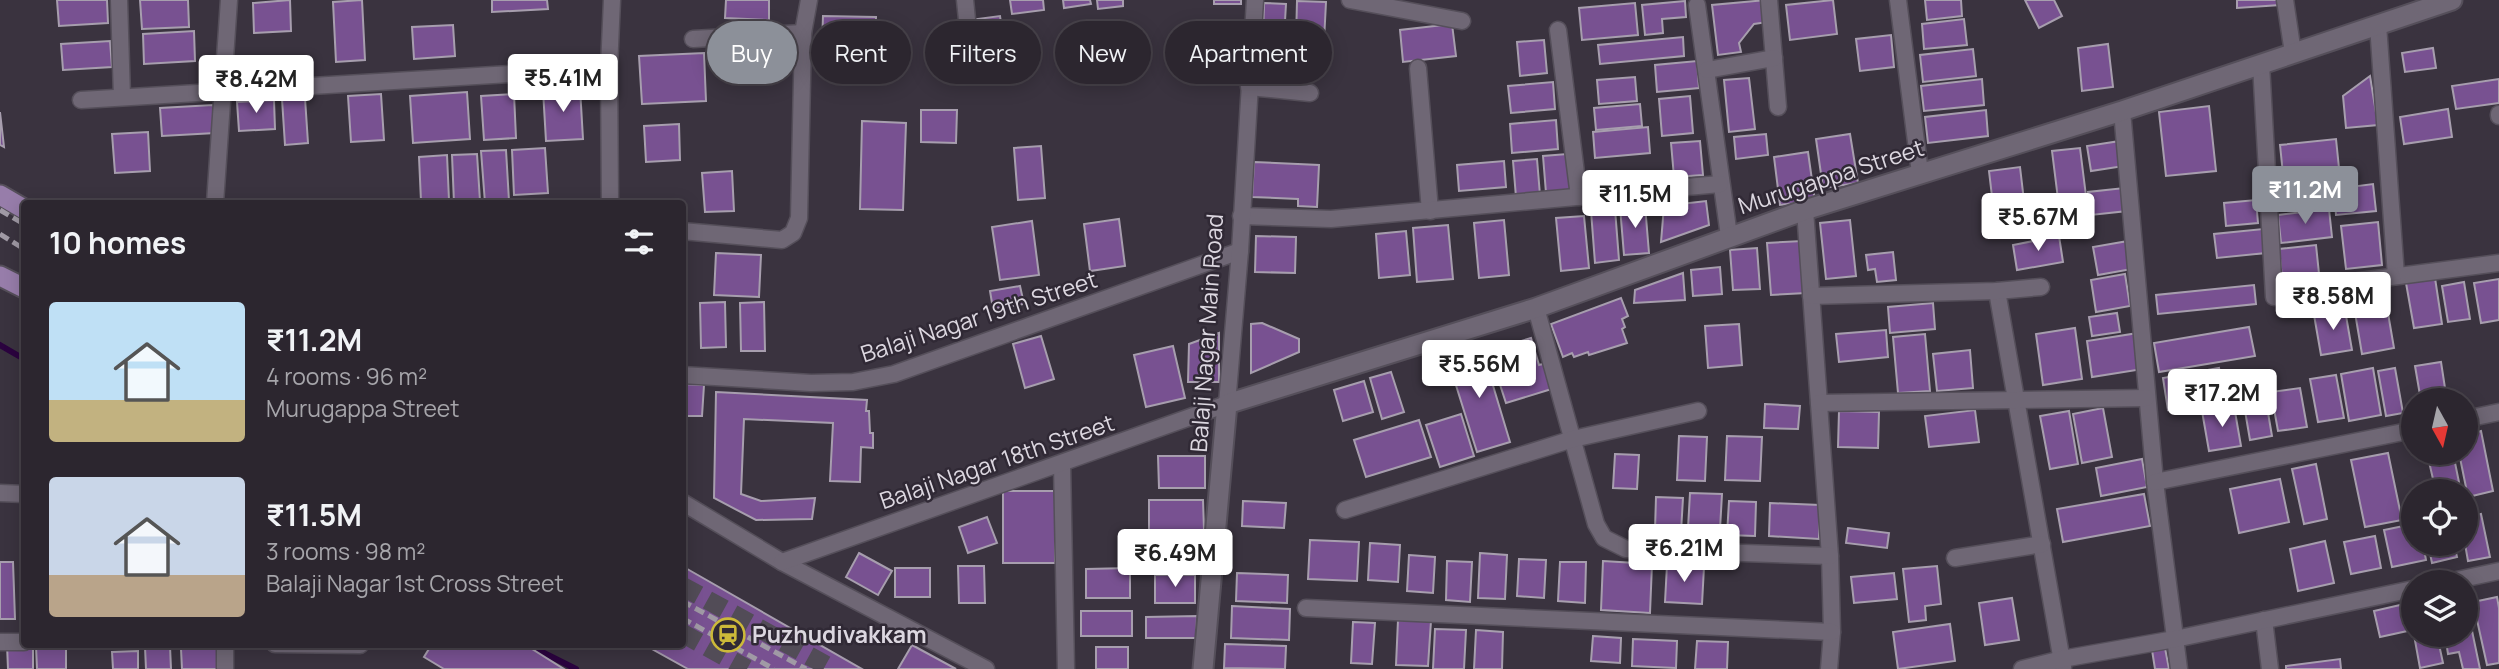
<!DOCTYPE html>
<meta charset="utf-8">
<style>
body{margin:0;font-family:Manrope,sans-serif;background:#342e37;color:#f1f3f6;height:100vh;display:flex;flex-direction:column;font-size:26px;white-space:nowrap}
*{box-sizing:border-box;margin:0}
p{font-size:23px;color:#a6a5aa}
.icon{flex:none;width:38px;height:38px;fill:none;stroke:currentColor;stroke-width:2;stroke-linecap:round;stroke-linejoin:round}
.map{position:relative;flex:1;overflow:hidden}
.side{position:absolute;left:21px;top:200px;width:665px;height:448px;display:flex;flex-direction:column;background:#2c262f;border-radius:7px;box-shadow:0 4px 18px #0003,0 0 0 2px #48434b}
.side>*{flex:none}
.guide{position:absolute;left:707px;top:21px;width:665px;height:63px;display:flex;gap:14px}
.needle{width:46px;rotate:172deg}
.tools{position:absolute;left:2401px;top:388px;display:grid;gap:14px}
.tools a{display:grid;place-items:center;width:77px;height:77px;border-radius:50%;background:#2c262f;box-shadow:0 4px 18px #0003,0 0 0 2px #48434b;font-size:35px}
.price{position:absolute;translate:-50% -60px;padding:0 16px;border-radius:7px;background:#fff;color:#222;font-size:23px;line-height:46px;filter:drop-shadow(0 2px 4px #0008)}
.price::after{content:'';position:absolute;left:50%;top:42px;width:21px;height:16px;margin-left:-10px;background:inherit;clip-path:polygon(0 0,100% 0,50% 100%)}
.price.on{background:#8c9099;color:#fff}
ul{padding:0;list-style:none}
li{display:flex;align-items:center;gap:21px;height:175px;padding:0 28px}
li span{display:grid;place-items:center;flex:none;width:196px;height:140px;border-radius:7px;color:#555}
li>.icon{margin-inline-start:auto}
span .icon{width:84px;height:84px;fill:#fffc;stroke-width:1}
li b{font-size:30px}
h2{display:flex;justify-content:space-between;align-items:center;height:84px;padding:0 28px;font-size:30px}
.tag{padding:0 24px;border-radius:32px;background:#2c262f;box-shadow:0 4px 18px #0003,0 0 0 2px #48434b;font-size:24px;line-height:63px}
.tag.on{background:#8c9099;color:#fff}
.map>svg:first-child{display:block}
.lines{fill:none;stroke-linecap:round;stroke-linejoin:round}
.stream{stroke:#2b033f;stroke-width:6}
.building{fill:#785191;stroke:#a79eae;stroke-width:2}
.primary-tunnel{stroke:#524c57;stroke-width:19;stroke-dasharray:19 10;stroke-linecap:butt}
.minor-casing{stroke:#554f5a;stroke-width:19}
.tertiary-casing{stroke:#554f5a;stroke-width:23}
.primary-casing{stroke:#554f5a;stroke-width:23}
.minor{stroke:#6f6775;stroke-width:16}
.tertiary{stroke:#6f6775;stroke-width:19}
.primary{stroke:#977daa;stroke-width:19}
.rail{stroke:#a09aa5;stroke-width:5;stroke-dasharray:10 5;stroke-linecap:butt}
.labels{text-anchor:middle;stroke-width:5;stroke-linejoin:round;paint-order:stroke}
.street-label{font-size:23px;fill:#dcd7e0;stroke:#302935}
.poi-label{font-size:23px;font-weight:bold;fill:#dcd7e0;stroke:#302935;text-anchor:start}
</style>
<div class="map">
<svg width="2499" height="669" viewBox="0 0 2499 669">
<rect width="100%" height="100%" fill="#3a333f"/>
<g class="lines">
<g class="stream">
<polyline points="0,345 24,359"/>
<polyline points="526,644 576,669"/>
</g>
</g>
<g class="building">
<polygon points="57,0 107,0 108,23 59,26"/>
<polygon points="140,0 188,0 189,27 142,29"/>
<polygon points="290,0 291,31 254,33 253,3"/>
<polygon points="362,0 365,60 336,62 333,2"/>
<polygon points="492,0 547,0 548,9 492,12"/>
<polygon points="726,0 769,0 769,20 725,18"/>
<polygon points="1010,0 1043,0 1044,10 1012,14"/>
<polygon points="1063,0 1090,0 1091,4 1064,8"/>
<polygon points="1097,0 1123,0 1123,6 1098,9"/>
<rect x="1214" y="0" width="27" height="4"/>
<polygon points="1766,0 1768,22 1754,24 1739,43 1741,52 1718,55 1712,5"/>
<polygon points="1833,0 1837,34 1790,40 1786,5"/>
<polygon points="1925,0 1961,0 1962,16 1927,20"/>
<polygon points="2025,0 2054,0 2062,16 2039,28"/>
<polygon points="2237,0 2280,0 2280,5 2237,8"/>
<polygon points="1297,1 1326,2 1324,41 1296,40"/>
<polygon points="1685,1 1686,17 1662,19 1663,33 1645,35 1642,5"/>
<polygon points="1264,3 1286,4 1284,38 1263,37"/>
<polygon points="1635,3 1638,35 1582,40 1579,8"/>
<polygon points="823,16 876,17 875,47 822,46"/>
<polygon points="1000,16 1007,66 983,69 977,19"/>
<polygon points="1964,19 1967,45 1924,49 1922,24"/>
<polygon points="1452,24 1456,56 1403,62 1400,30"/>
<polygon points="453,25 455,56 414,59 412,27"/>
<polygon points="194,31 195,61 144,64 143,34"/>
<polygon points="1891,35 1894,67 1860,71 1856,39"/>
<polygon points="1683,37 1684,56 1600,64 1598,45"/>
<polygon points="1544,40 1547,73 1520,76 1517,42"/>
<polygon points="110,41 112,67 63,70 61,44"/>
<polygon points="2108,44 2113,87 2082,91 2078,48"/>
<polygon points="2433,48 2436,68 2405,72 2402,53"/>
<polygon points="1973,49 1976,76 1923,82 1920,55"/>
<polygon points="704,53 706,101 642,104 639,56"/>
<polygon points="1697,61 1699,88 1657,92 1655,65"/>
<polygon points="2370,76 2378,125 2346,128 2343,96"/>
<polygon points="1635,77 1637,101 1599,104 1597,80"/>
<polygon points="1749,78 1755,129 1729,132 1724,80"/>
<polygon points="1982,79 1984,105 1924,111 1921,86"/>
<polygon points="2499,79 2499,103 2456,109 2452,86"/>
<polygon points="1553,82 1555,109 1511,113 1508,86"/>
<polygon points="580,88 583,139 546,141 543,90"/>
<polygon points="467,92 470,139 413,143 410,96"/>
<polygon points="381,94 384,140 351,142 348,96"/>
<polygon points="514,94 516,138 484,140 481,96"/>
<polygon points="1690,96 1693,133 1662,136 1659,99"/>
<polygon points="305,98 308,143 285,145 282,99"/>
<polygon points="274,100 275,129 239,131 237,102"/>
<polygon points="1640,104 1642,126 1596,130 1594,108"/>
<polygon points="213,105 215,133 162,136 160,108"/>
<polygon points="2209,106 2216,171 2166,176 2159,112"/>
<polygon points="2448,109 2452,137 2404,144 2400,117"/>
<polygon points="921,110 957,110 956,143 921,142"/>
<polygon points="1986,110 1988,136 1928,143 1925,117"/>
<polygon points="0,112 4,147 0,145"/>
<polygon points="1556,120 1558,149 1512,153 1510,124"/>
<polygon points="862,121 906,123 903,210 860,209"/>
<polygon points="679,124 680,160 646,162 644,126"/>
<polygon points="1648,127 1650,153 1595,158 1593,132"/>
<polygon points="148,132 150,171 115,173 112,134"/>
<polygon points="1766,134 1768,155 1736,159 1734,137"/>
<polygon points="1850,134 1858,183 1823,188 1816,139"/>
<polygon points="2336,139 2339,168 2283,174 2280,145"/>
<polygon points="1700,141 1703,175 1674,177 1671,143"/>
<polygon points="2120,141 2124,166 2091,171 2087,146"/>
<polygon points="1041,146 1045,198 1018,200 1014,148"/>
<polygon points="545,148 548,193 514,195 512,150"/>
<polygon points="2080,148 2086,196 2058,199 2052,151"/>
<polygon points="506,150 509,201 485,203 481,151"/>
<polygon points="1808,152 1815,201 1780,205 1774,157"/>
<polygon points="477,154 480,201 454,203 452,155"/>
<polygon points="1567,154 1570,190 1546,193 1543,156"/>
<polygon points="447,155 449,200 421,201 419,157"/>
<polygon points="1537,159 1540,195 1516,197 1513,161"/>
<polygon points="1504,161 1506,187 1459,191 1457,165"/>
<polygon points="1254,162 1319,165 1317,207 1298,206 1298,199 1252,197"/>
<polygon points="2020,167 2024,201 1993,205 1989,171"/>
<polygon points="732,171 734,211 705,212 702,173"/>
<polygon points="2328,174 2331,204 2284,210 2280,179"/>
<polygon points="2373,184 2376,211 2336,215 2334,189"/>
<polygon points="2124,188 2127,211 2091,215 2088,192"/>
<polygon points="2256,200 2258,223 2226,226 2224,203"/>
<polygon points="1706,201 1709,225 1661,242 1664,206"/>
<polygon points="1645,205 1649,253 1624,255 1620,207"/>
<polygon points="1615,209 1619,260 1595,263 1591,211"/>
<polygon points="2329,209 2332,237 2281,243 2278,215"/>
<polygon points="1584,216 1589,268 1561,271 1556,218"/>
<polygon points="1119,219 1125,266 1090,271 1084,224"/>
<polygon points="1504,220 1509,275 1479,278 1474,223"/>
<polygon points="1850,220 1856,276 1826,279 1820,223"/>
<polygon points="1032,221 1039,275 1000,280 992,227"/>
<polygon points="2378,222 2382,265 2346,269 2341,226"/>
<polygon points="1448,225 1453,279 1417,282 1413,228"/>
<polygon points="2263,229 2266,253 2217,258 2214,234"/>
<polygon points="1406,231 1410,275 1379,278 1376,234"/>
<polygon points="1256,236 1296,237 1295,273 1255,272"/>
<polygon points="2059,236 2063,262 2017,270 2013,245"/>
<polygon points="682,238 686,238 687,271 682,271"/>
<polygon points="1802,241 1806,293 1771,295 1767,243"/>
<polygon points="2128,241 2132,269 2098,275 2093,247"/>
<polygon points="2316,245 2321,293 2284,297 2279,249"/>
<polygon points="1757,248 1760,289 1733,290 1730,250"/>
<polygon points="1893,252 1896,280 1877,282 1875,269 1868,270 1866,255"/>
<polygon points="716,253 761,255 759,297 714,295"/>
<polygon points="1720,267 1722,294 1693,296 1691,270"/>
<polygon points="1683,273 1685,300 1634,303 1635,290"/>
<polygon points="2125,274 2130,306 2096,312 2091,280"/>
<polygon points="2435,278 2442,324 2414,328 2406,283"/>
<polygon points="2499,279 2499,320 2481,323 2474,283"/>
<polygon points="2464,282 2470,319 2448,322 2442,286"/>
<polygon points="2254,285 2256,304 2158,314 2156,295"/>
<polygon points="1020,286 1024,304 993,309 990,291"/>
<polygon points="2384,290 2394,348 2362,354 2352,295"/>
<polygon points="1621,298 1628,316 1622,319 1625,327 1622,329 1627,343 1589,355 1588,352 1574,357 1572,353 1563,357 1551,324"/>
<polygon points="725,302 726,347 701,348 700,303"/>
<polygon points="764,302 765,351 741,351 740,303"/>
<polygon points="1933,303 1935,329 1890,333 1888,307"/>
<polygon points="2345,310 2352,350 2321,355 2314,315"/>
<polygon points="2117,313 2120,332 2092,336 2089,317"/>
<polygon points="1262,323 1299,339 1299,352 1251,373 1251,324"/>
<polygon points="1739,324 1742,365 1708,368 1705,326"/>
<polygon points="2249,327 2255,356 2159,372 2154,343"/>
<polygon points="2075,328 2082,379 2043,385 2036,334"/>
<polygon points="1886,330 1888,357 1839,362 1836,334"/>
<polygon points="1219,333 1219,382 1188,382 1189,344"/>
<polygon points="2138,333 2143,369 2092,377 2087,341"/>
<polygon points="1925,334 1930,391 1898,393 1893,337"/>
<polygon points="1041,336 1054,379 1025,388 1013,344"/>
<polygon points="1531,338 1539,365 1550,362 1558,387 1506,403 1489,351"/>
<polygon points="1173,346 1185,398 1146,407 1134,355"/>
<polygon points="1482,349 1510,442 1477,452 1448,360"/>
<polygon points="1970,350 1973,388 1937,391 1933,354"/>
<polygon points="2441,362 2447,401 2421,401 2415,366"/>
<polygon points="2219,368 2225,400 2168,410 2163,378"/>
<polygon points="2373,368 2381,415 2349,421 2341,374"/>
<polygon points="2395,368 2403,413 2386,416 2378,371"/>
<polygon points="1391,372 1404,412 1382,419 1370,378"/>
<polygon points="2336,375 2344,418 2318,422 2310,379"/>
<polygon points="1364,381 1373,412 1343,421 1334,390"/>
<polygon points="682,384 704,385 702,416 682,416"/>
<polygon points="2300,388 2307,427 2278,431 2271,392"/>
<polygon points="716,392 867,400 866,411 869,411 870,433 873,433 873,448 861,447 860,482 830,481 833,423 744,419 741,494 761,501 815,498 812,519 756,520 714,498"/>
<polygon points="2266,401 2272,436 2250,440 2244,405"/>
<polygon points="1765,404 1800,406 1798,429 1764,428"/>
<polygon points="2234,406 2241,446 2209,451 2202,411"/>
<polygon points="2103,408 2112,457 2082,463 2073,414"/>
<polygon points="1975,410 1979,442 1929,447 1925,416"/>
<polygon points="1839,411 1879,412 1878,448 1838,447"/>
<polygon points="2069,411 2078,464 2050,469 2040,416"/>
<polygon points="1461,414 1474,456 1440,467 1426,425"/>
<polygon points="1419,420 1431,457 1366,477 1354,440"/>
<polygon points="2481,431 2493,491 2468,497 2459,453 2466,453 2466,435"/>
<polygon points="1679,436 1707,437 1705,481 1677,480"/>
<polygon points="1727,436 1762,437 1760,481 1725,480"/>
<polygon points="2388,453 2402,520 2365,527 2351,460"/>
<polygon points="2427,453 2453,453 2461,492 2436,492"/>
<polygon points="1615,454 1639,455 1637,489 1613,488"/>
<polygon points="1158,456 1205,456 1205,488 1159,488"/>
<polygon points="2142,459 2147,487 2101,496 2096,468"/>
<polygon points="2316,464 2327,519 2304,524 2292,469"/>
<polygon points="2280,479 2289,522 2239,533 2230,489"/>
<rect x="1003" y="491" width="52" height="72"/>
<polygon points="1690,493 1722,494 1720,529 1688,528"/>
<polygon points="2144,494 2150,526 2063,542 2057,509"/>
<polygon points="1656,497 1683,498 1681,532 1655,530"/>
<polygon points="1149,500 1203,500 1204,530 1149,531"/>
<polygon points="1243,501 1286,503 1284,528 1242,526"/>
<polygon points="1729,501 1756,502 1755,536 1727,535"/>
<polygon points="1770,503 1820,505 1819,539 1769,536"/>
<polygon points="2481,514 2490,557 2468,561 2465,544 2466,517"/>
<polygon points="987,517 997,543 968,553 959,527"/>
<polygon points="2413,524 2413,544 2423,544 2426,560 2392,567 2384,530"/>
<polygon points="1848,528 1889,533 1887,548 1846,543"/>
<polygon points="2375,536 2381,568 2351,574 2344,542"/>
<polygon points="1199,537 1199,568 1153,569 1153,538"/>
<polygon points="1310,540 1359,542 1357,581 1308,579"/>
<polygon points="2325,541 2334,583 2298,591 2290,549"/>
<polygon points="1370,543 1400,545 1398,582 1368,580"/>
<polygon points="2428,544 2454,544 2457,557 2432,563"/>
<polygon points="859,553 892,571 878,595 846,577"/>
<polygon points="1480,553 1507,555 1505,599 1478,598"/>
<polygon points="1409,555 1435,557 1433,593 1407,591"/>
<polygon points="1519,559 1546,560 1544,598 1517,596"/>
<polygon points="1447,561 1472,562 1470,602 1446,600"/>
<polygon points="1603,561 1652,564 1650,613 1601,610"/>
<polygon points="0,562 13,562 15,619 0,619"/>
<polygon points="1560,562 1586,562 1585,603 1558,601"/>
<polygon points="1667,565 1704,567 1702,604 1665,602"/>
<polygon points="682,566 862,669 688,669 643,644 682,644"/>
<polygon points="958,566 984,566 985,603 959,603"/>
<polygon points="1937,566 1941,604 1925,606 1926,620 1909,622 1903,569"/>
<rect x="895" y="568" width="35" height="29"/>
<polygon points="1130,568 1130,598 1086,598 1086,569"/>
<polygon points="1237,573 1288,575 1287,603 1236,601"/>
<polygon points="1894,573 1897,599 1854,603 1851,577"/>
<rect x="1155" y="575" width="40" height="28"/>
<polygon points="2497,597 2499,608 2499,663 2487,665 2473,602"/>
<polygon points="2012,598 2019,640 1985,645 1979,603"/>
<polygon points="2413,602 2413,634 2412,630 2380,637 2374,611"/>
<polygon points="2466,602 2480,669 2463,669 2459,652 2448,654 2445,635 2466,635"/>
<polygon points="1232,606 1290,609 1289,640 1231,638"/>
<rect x="1081" y="611" width="51" height="25"/>
<polygon points="1197,616 1196,638 1146,638 1146,617"/>
<polygon points="1398,620 1431,621 1428,666 1396,665"/>
<polygon points="1353,622 1375,623 1372,664 1351,663"/>
<polygon points="1950,624 1955,661 1898,669 1893,632"/>
<polygon points="1435,629 1466,630 1464,669 1433,669"/>
<polygon points="1476,630 1503,632 1502,669 1474,669"/>
<polygon points="2414,635 2437,635 2443,663 2420,668"/>
<polygon points="1593,636 1621,638 1620,663 1591,661"/>
<polygon points="1633,639 1677,641 1676,668 1632,666"/>
<polygon points="1697,641 1728,642 1727,669 1695,669"/>
<polygon points="7,644 33,644 33,669 8,669"/>
<polygon points="432,644 524,644 564,669 444,669 424,657"/>
<polygon points="1225,644 1286,646 1285,669 1224,668"/>
<polygon points="66,645 66,669 37,669 36,646"/>
<polygon points="912,645 956,669 898,669"/>
<polygon points="170,646 171,669 146,669 145,647"/>
<rect x="1096" y="647" width="32" height="22"/>
<polygon points="2165,648 2169,669 2155,669 2152,650"/>
<polygon points="181,649 218,649 219,669 182,669"/>
<polygon points="138,651 138,669 113,669 112,652"/>
<polygon points="2340,659 2341,669 2286,669 2286,666"/>
</g>
<g class="lines">
<g class="primary-tunnel">
<polyline points="682,586 833,669"/>
<polyline points="682,633 747,669"/>
</g>
<defs>
<g id="minor">
<polyline points="119,0 122,97"/>
<polyline points="965,0 969,39"/>
<polyline points="1350,0 1462,21"/>
<polyline points="1769,0 1778,107"/>
<polyline points="1898,0 1920,173"/>
<polyline points="2285,0 2293,53"/>
<polyline points="1697,5 1729,236"/>
<polyline points="2378,25 2396,276"/>
<polyline points="1558,30 1579,197"/>
<polyline points="693,39 803,33"/>
<polyline points="2261,64 2274,297"/>
<polyline points="1418,68 1430,211"/>
<polyline points="1707,70 1774,58"/>
<polyline points="1249,87 1310,93"/>
<polyline points="81,100 609,68"/>
<polyline points="2122,111 2155,482 2179,669"/>
<polyline points="2499,114 2499,116"/>
<polyline points="215,203 229,0"/>
<polyline points="610,203 609,68 612,0"/>
<polyline points="1805,210 1830,556 1832,632 1829,669"/>
<polyline points="1241,216 1331,219 1720,184"/>
<polyline points="682,231 782,240 793,233 799,218 803,33 809,0"/>
<polyline points="2337,284 2499,263"/>
<polyline points="1997,291 2063,667"/>
<polyline points="1811,296 1997,291 2041,287"/>
<polyline points="1536,308 1596,524 1604,538 1626,549 1830,556"/>
<polyline points="682,375 811,383 853,382 894,374 1240,251"/>
<polyline points="1819,403 2146,398"/>
<polyline points="2466,419 2499,412"/>
<polyline points="1062,464 1066,669"/>
<polyline points="2155,482 2413,430"/>
<polyline points="0,493 24,494"/>
<polyline points="682,502 782,562 986,669"/>
<polyline points="1345,510 1573,439 1698,411"/>
<polyline points="1955,558 2042,544"/>
<polyline points="782,562 1227,404 1240,251 1255,0"/>
<polyline points="2443,583 2499,571"/>
<polyline points="1306,608 1832,632"/>
<polyline points="2264,620 2270,669"/>
<polyline points="0,642 24,642"/>
<polyline points="225,644 225,669"/>
<polyline points="275,644 360,645"/>
<polyline points="2022,669 2062,659 2175,639 2413,589"/>
</g>
<polyline id="tertiary" points="1203,669 1227,404 1536,308 1805,210 2122,111 2452,0"/>
<g id="primary">
<polyline points="0,195 24,209"/>
<polyline points="0,276 24,288"/>
</g>
</defs>
<use href="#minor" class="minor-casing"/>
<use href="#tertiary" class="tertiary-casing"/>
<use href="#primary" class="primary-casing"/>
<use href="#minor" class="minor"/>
<use href="#tertiary" class="tertiary"/>
<use href="#primary" class="primary"/>
<g class="rail">
<polyline points="0,210 24,224"/>
<polyline points="0,234 24,249"/>
<polyline points="682,601 806,669"/>
<polyline points="682,618 774,669"/>
</g>
</g>
<defs>
<symbol id="station-ring" viewBox="-11 -11 22 22"><circle r="9.5" fill="#302935" stroke="#ccb939" stroke-width="1.5"/><path d="M-3-6H3Q5-6 5-4V2Q5 4 3 4L4.5 6H3L1.5 4h-3L-3 6H-4.5L-3 4Q-5 4-5 2V-4Q-5-6-3-6ZM-3.5-4v3h7v-3ZM-3.5 1v1.5H-2V1ZM2 1v1.5H3.5V1Z" fill="#ccb939"/></symbol>
</defs>
<g fill-rule="evenodd">
<use href="#station-ring" x="709" y="616" width="38" height="38"/>
</g>
<g class="labels">
<g class="street-label">
<text transform="translate(1831 177) rotate(-18)" y="8">Murugappa Street</text>
<text transform="translate(979 317) rotate(-18)" y="8">Balaji Nagar 19th Street</text>
<text transform="translate(1207 333) rotate(-86)" y="8">Balaji Nagar Main Road</text>
<text transform="translate(997 462) rotate(-19)" y="8">Balaji Nagar 18th Street</text>
</g>
<g class="poi-label">
<text x="752" y="643">Puzhudivakkam</text>
</g>
</g>
</svg>
<div class="tools">
<a><svg class="needle" viewBox="-14 -14 28 28"><path d="M0-13l5 13h-10z" fill="#e53935"/><path d="M0 13l5-13h-10z" fill="#a6a5aa"/></svg></a>
<a><svg class="icon" aria-label="locate" viewBox="0 0 24 24"><circle cx="12" cy="12" r="6"/><path d="M12 2v4M12 18v4M2 12h4M18 12h4"/></svg></a>
<a><svg class="icon" aria-label="layers" viewBox="0 0 24 24"><path d="M12 4l9 5-9 5-9-5zM3 14l9 5 9-5"/></svg></a>
</div>
<b class="price" style="left:563px;top:114px">₹5.41M</b>
<b class="price" style="left:256px;top:115px">₹8.42M</b>
<b class="price on" style="left:2305px;top:226px">₹11.2M</b>
<b class="price" style="left:1635px;top:230px">₹11.5M</b>
<b class="price" style="left:2038px;top:253px">₹5.67M</b>
<b class="price" style="left:2333px;top:332px">₹8.58M</b>
<b class="price" style="left:1479px;top:400px">₹5.56M</b>
<b class="price" style="left:2222px;top:429px">₹17.2M</b>
<b class="price" style="left:1684px;top:584px">₹6.21M</b>
<b class="price" style="left:1175px;top:589px">₹6.49M</b>
<div class="guide">
<a class="tag on">Buy</a>
<a class="tag">Rent</a>
<a class="tag">Filters</a>
<a class="tag">New</a>
<a class="tag">Apartment</a>
</div>
<section class="side">
<h2>10 homes<svg class="icon" aria-label="filters" viewBox="0 0 24 24"><path d="M4 7h16M4 17h16"/><circle cx="9" cy="7" r="2"/><circle cx="15" cy="17" r="2"/></svg></h2>
<ul>
<li><span style="background:linear-gradient(#bfe0f5 70%,#c2b280 0)"><svg class="icon" aria-label="home" viewBox="0 0 24 24"><path d="M3 11l9-7 9 7M6 9v11h12V9"/></svg></span><div><b>₹11.2M</b><p>4 rooms · 96 m²</p><p>Murugappa Street</p></div></li>
<li><span style="background:linear-gradient(#c9d6e8 70%,#b9a48a 0)"><svg class="icon" aria-label="home" viewBox="0 0 24 24"><path d="M3 11l9-7 9 7M6 9v11h12V9"/></svg></span><div><b>₹11.5M</b><p>3 rooms · 98 m²</p><p>Balaji Nagar 1st Cross Street</p></div></li>
</ul>
</section>
</div>
